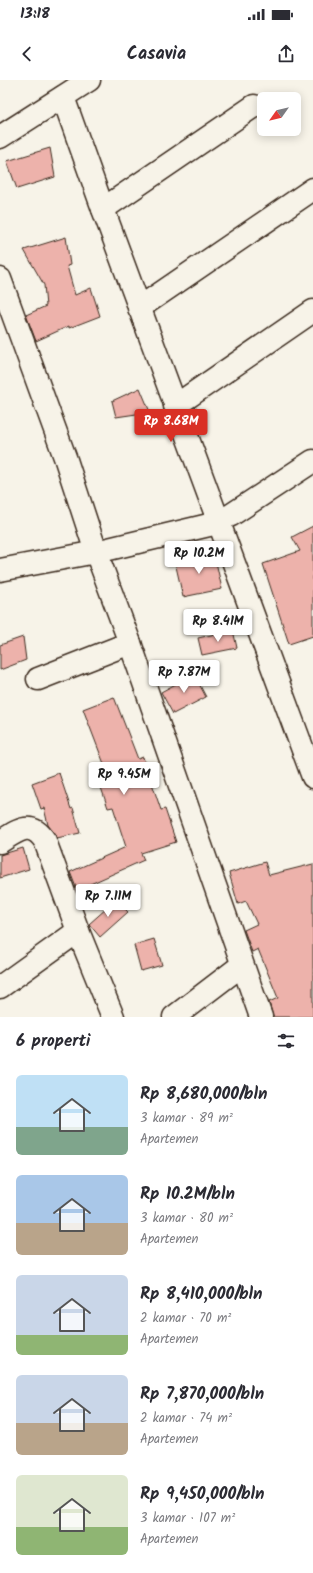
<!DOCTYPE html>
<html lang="id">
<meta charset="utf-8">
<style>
body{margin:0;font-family:Kalam,sans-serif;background:#f2f2f3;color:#2b2b33;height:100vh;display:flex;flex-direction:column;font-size:15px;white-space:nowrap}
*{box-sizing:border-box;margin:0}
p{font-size:13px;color:#7c7c81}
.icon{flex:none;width:22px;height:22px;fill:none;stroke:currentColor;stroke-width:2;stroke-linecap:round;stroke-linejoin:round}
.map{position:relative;height:937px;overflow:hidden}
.side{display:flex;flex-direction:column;background:#fff;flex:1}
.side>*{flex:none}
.needle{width:26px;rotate:236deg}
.controls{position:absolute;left:257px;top:12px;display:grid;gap:8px}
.controls a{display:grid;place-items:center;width:44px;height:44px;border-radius:6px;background:#fff;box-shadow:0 2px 10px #0003;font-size:20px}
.price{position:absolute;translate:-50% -34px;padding:0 9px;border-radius:4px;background:#fff;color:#222;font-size:13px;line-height:26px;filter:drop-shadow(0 1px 2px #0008)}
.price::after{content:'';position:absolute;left:50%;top:24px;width:12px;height:9px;margin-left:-6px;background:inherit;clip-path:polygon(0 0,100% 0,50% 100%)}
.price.on{background:#d93025;color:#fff}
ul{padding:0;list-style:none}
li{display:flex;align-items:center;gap:12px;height:100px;padding:0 16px}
li span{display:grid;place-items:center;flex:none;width:112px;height:80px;border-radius:6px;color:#555}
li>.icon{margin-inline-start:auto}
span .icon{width:48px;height:48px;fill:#fffc;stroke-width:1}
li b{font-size:17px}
h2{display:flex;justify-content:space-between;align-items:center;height:48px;padding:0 16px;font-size:17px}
.status{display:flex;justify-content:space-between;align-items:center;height:28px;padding:0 20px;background:#fff;direction:ltr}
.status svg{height:11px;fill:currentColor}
header{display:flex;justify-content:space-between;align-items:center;height:52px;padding:0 16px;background:#fff;font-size:18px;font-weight:700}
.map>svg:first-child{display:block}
.building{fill:#edb2ab;stroke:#3b2a1e}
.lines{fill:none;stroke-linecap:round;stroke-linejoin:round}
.minor-casing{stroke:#3b2a1e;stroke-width:25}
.minor{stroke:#f7f3e8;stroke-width:22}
</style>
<div class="status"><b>13:18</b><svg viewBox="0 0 49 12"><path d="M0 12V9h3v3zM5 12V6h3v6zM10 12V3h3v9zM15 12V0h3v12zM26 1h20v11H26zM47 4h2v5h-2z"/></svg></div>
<header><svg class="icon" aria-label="back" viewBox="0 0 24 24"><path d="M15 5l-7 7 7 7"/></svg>Casavia<svg class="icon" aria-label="share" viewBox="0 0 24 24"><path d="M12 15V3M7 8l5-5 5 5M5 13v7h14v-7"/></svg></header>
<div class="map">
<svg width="313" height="937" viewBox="0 0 313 937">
<rect width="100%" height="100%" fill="#f7f3e8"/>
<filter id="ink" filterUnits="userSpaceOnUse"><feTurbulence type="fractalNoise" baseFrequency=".025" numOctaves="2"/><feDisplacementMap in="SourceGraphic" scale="8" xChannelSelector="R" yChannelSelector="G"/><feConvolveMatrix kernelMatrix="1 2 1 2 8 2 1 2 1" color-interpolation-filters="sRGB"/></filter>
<g filter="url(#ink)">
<g class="building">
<polygon points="50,68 55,97 17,109 7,81"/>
<polygon points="66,157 70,185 67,186 75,215 91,208 100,236 69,248 69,246 36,261 26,235 46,226 44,205 24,170"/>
<polygon points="140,308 150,332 116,337 112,321"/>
<polygon points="313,446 313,556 289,564 263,484 300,471 292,457"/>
<polygon points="214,473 222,509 183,517 175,482"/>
<polygon points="233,550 237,568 202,575 198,558"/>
<polygon points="23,557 26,580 0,590 0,565"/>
<polygon points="194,594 206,617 173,634 161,612"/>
<polygon points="114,617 138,679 143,677 161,730 165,729 176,762 141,773 144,780 77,810 70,792 126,767 113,727 108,728 96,693 106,689 83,629"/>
<polygon points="59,693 71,729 73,728 80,753 57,758 48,745 44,728 41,729 32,703"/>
<polygon points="23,768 29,789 0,798 0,775"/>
<polygon points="265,782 269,795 313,784 313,937 273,937 269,922 278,918 258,869 252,872 244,850 257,844 246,821 238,824 229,793"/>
<polygon points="116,820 128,832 100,857 89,844"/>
<polygon points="154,859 162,885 141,891 134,865"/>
</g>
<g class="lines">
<defs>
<g id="minor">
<polyline points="63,17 103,129 313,697"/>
<polyline points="0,57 89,0"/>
<polyline points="103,129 254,26"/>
<polyline points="0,199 66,380 96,472 130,563 261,937"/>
<polyline points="139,228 313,109"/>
<polyline points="175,326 313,231"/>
<polyline points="0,490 96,472 209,445 231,435 313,381"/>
<polyline points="38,599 130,563"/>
<path d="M0,762C17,751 31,739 45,761L78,851L113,937"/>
<polyline points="0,907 78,851"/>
<polyline points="174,937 242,885"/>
</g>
</defs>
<use href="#minor" class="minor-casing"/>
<use href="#minor" class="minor"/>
</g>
</g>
</svg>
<div class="controls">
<a><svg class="needle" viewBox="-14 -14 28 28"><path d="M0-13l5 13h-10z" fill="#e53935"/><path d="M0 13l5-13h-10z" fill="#7c7c81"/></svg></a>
</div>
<b class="price on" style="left:171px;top:363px">Rp 8.68M</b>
<b class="price" style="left:199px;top:495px">Rp 10.2M</b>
<b class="price" style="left:218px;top:563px">Rp 8.41M</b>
<b class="price" style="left:184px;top:614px">Rp 7.87M</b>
<b class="price" style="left:124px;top:716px">Rp 9.45M</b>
<b class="price" style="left:108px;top:838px">Rp 7.11M</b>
</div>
<section class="side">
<h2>6 properti<svg class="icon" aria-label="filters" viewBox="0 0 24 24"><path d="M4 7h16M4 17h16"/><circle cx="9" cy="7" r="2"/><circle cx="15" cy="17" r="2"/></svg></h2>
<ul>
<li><span style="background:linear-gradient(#bfe0f5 65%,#7fa58c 0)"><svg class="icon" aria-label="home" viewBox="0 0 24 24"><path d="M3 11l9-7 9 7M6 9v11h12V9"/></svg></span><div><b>Rp 8,680,000/bln</b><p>3 kamar · 89 m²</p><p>Apartemen</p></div></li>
<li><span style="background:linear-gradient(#a9c7e8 60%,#b9a48a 0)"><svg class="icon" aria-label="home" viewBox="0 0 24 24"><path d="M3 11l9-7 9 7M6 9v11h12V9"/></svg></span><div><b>Rp 10.2M/bln</b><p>3 kamar · 80 m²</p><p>Apartemen</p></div></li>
<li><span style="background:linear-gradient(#c9d6e8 75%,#8fb573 0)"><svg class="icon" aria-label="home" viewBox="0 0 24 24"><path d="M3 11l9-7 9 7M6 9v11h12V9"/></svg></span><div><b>Rp 8,410,000/bln</b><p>2 kamar · 70 m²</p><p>Apartemen</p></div></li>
<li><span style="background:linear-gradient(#c9d6e8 60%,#b9a48a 0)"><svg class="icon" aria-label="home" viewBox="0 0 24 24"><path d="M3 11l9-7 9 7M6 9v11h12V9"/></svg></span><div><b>Rp 7,870,000/bln</b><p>2 kamar · 74 m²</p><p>Apartemen</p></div></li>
<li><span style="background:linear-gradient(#dfe7d0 65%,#8fb573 0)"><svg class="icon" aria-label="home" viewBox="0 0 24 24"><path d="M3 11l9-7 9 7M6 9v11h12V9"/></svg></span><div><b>Rp 9,450,000/bln</b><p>3 kamar · 107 m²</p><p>Apartemen</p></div></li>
</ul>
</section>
